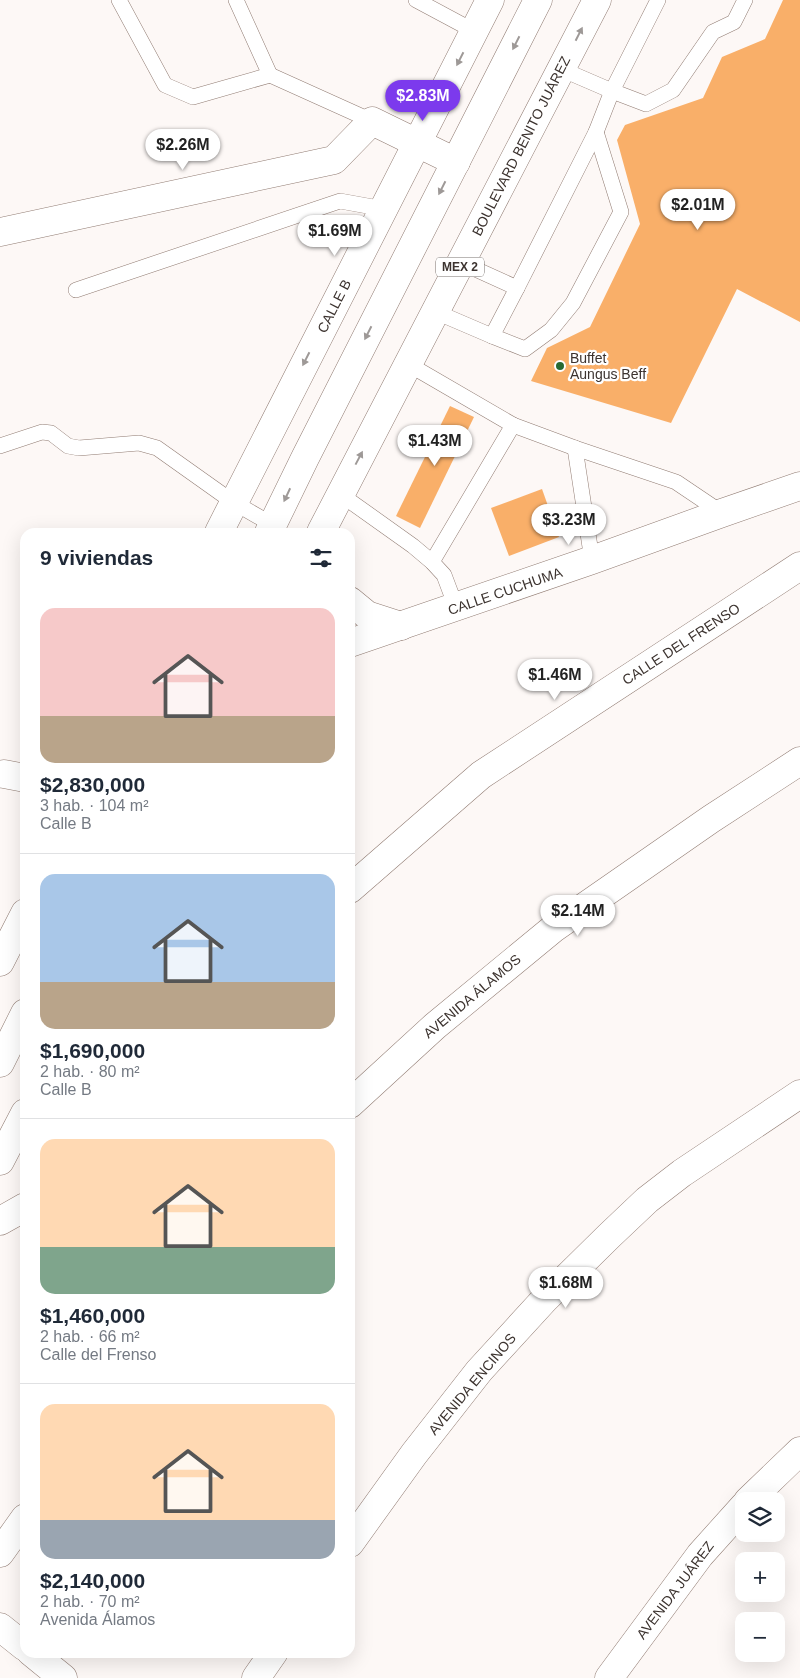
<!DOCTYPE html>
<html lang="es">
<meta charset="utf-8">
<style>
body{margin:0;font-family:Helvetica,sans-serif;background:#f2f2f3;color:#1f2937;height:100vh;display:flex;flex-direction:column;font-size:19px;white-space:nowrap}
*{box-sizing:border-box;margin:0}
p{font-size:16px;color:#747a83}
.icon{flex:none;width:28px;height:28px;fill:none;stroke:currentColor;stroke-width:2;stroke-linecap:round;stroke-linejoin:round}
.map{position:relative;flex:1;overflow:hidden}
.side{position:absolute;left:20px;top:528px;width:335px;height:1130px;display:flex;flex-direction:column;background:#fff;border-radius:15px;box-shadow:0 5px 20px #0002}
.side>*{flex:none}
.buttons{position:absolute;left:735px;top:1492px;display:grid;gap:10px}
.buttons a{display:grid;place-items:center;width:50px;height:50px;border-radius:10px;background:#fff;box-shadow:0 5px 20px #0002;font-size:25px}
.price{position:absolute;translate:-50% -42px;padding:0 11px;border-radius:18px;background:#fff;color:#222;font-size:16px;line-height:32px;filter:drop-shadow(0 1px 2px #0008)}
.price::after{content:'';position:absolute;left:50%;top:30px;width:15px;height:11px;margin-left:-8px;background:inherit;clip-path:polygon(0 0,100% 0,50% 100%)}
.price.active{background:#7c3aed;color:#fff}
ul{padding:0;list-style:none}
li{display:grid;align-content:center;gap:10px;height:265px;padding:0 20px}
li+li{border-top:1px solid #e0e1e3}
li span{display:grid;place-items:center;height:155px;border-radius:15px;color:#555}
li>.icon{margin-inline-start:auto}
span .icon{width:90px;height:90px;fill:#fffc;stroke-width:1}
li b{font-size:21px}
h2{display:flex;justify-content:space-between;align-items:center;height:60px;padding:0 20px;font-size:21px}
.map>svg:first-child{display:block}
.building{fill:#f9af69}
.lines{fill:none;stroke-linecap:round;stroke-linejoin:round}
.lane-casing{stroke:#917c73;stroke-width:16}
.street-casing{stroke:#917c73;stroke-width:29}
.secondary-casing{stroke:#917c73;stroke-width:29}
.primary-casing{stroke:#917c73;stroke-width:29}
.lane{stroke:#fff;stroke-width:15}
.street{stroke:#fff;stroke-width:28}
.secondary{stroke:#fff;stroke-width:28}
.primary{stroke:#fff;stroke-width:28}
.oneway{fill:#9e9997}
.poi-dot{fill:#286932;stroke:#fff;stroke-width:2}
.labels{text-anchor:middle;stroke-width:4.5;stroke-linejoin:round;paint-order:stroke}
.shield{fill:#fff;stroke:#76706d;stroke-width:1}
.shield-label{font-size:12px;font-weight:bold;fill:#3c332f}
.street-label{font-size:14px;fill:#3c332f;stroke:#fff}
.poi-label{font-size:14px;fill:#3c332f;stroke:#fff;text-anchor:start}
</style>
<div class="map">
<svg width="800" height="1678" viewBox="0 0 800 1678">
<rect width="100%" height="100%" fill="#fdf8f6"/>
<g class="building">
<polygon points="783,0 800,0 800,322 737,289 671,423 531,381 547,348 590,327 640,224 617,140 625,125 703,98 722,57 765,39"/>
<polygon points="450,406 474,417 420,528 396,516"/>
<polygon points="542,489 559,537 509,556 491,508"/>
</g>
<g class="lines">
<defs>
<g id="lane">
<polyline points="119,0 165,85 193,97 270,75 372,121"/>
<polyline points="236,0 270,75"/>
<polyline points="416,0 474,31"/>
<polyline points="561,69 612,91 646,104 673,90 713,32 734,22 745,0"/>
<polyline points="462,263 517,288 596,132 612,91 658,0"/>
<polyline points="517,288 492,336 525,349 551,330 573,303 621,212 596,132"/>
<polyline points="76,290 340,201 384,209"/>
<polyline points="436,312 492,336"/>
<polyline points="513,425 575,448 676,482 722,513"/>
<polyline points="0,446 42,432 51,433 68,446 79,448 139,443 157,448 233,502 273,525"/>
<polyline points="575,448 592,560"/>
<polyline points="340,494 413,546 432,562 513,425 408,364"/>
<polyline points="432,562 444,575 456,607"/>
</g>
<g id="street">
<polyline points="0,232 334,160 372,121 456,162"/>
<polyline points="219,532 490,0"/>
<polyline points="350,889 481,775 800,566"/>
<polyline points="0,962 25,913"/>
<polyline points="350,1104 435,1026 554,928 711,819 800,761"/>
<polyline points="0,1221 25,1207"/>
<polyline points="748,1501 800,1451"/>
<polyline points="350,1543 414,1454 479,1371 544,1300 609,1236 647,1200 682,1173 800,1094"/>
<polyline points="0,1553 25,1518"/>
<polyline points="256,1678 274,1652"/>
<polyline points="609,1678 700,1555 744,1506"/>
</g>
<g id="secondary">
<polyline points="350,643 592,560 722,513 800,486"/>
<polyline points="0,1627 25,1647"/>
<polyline points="31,1652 63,1678"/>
</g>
<g id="primary">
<polyline points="269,532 305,458 538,0"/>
<polyline points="321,532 597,0"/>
<polyline points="350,601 367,615 401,626"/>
<polyline points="4,774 25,778"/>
<polyline points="0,1063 25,1013"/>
<polyline points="0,1161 25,1113"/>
</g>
</defs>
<use href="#lane" class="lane-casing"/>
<use href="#street" class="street-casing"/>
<use href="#secondary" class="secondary-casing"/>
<use href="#primary" class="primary-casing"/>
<use href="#lane" class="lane"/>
<use href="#street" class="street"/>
<use href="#secondary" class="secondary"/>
<use href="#primary" class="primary"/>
</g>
<defs><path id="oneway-solid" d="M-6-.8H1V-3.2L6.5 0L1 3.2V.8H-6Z" transform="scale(1.25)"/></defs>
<g class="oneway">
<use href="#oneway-solid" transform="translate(579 34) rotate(-63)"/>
<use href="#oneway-solid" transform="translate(516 43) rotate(117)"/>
<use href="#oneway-solid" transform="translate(460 59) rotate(117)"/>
<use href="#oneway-solid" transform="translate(442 188) rotate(117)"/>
<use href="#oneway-solid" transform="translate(368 333) rotate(117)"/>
<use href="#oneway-solid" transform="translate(306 359) rotate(117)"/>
<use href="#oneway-solid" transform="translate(359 458) rotate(-62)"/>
<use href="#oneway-solid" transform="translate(287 495) rotate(115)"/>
</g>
<circle class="poi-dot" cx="560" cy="366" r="5"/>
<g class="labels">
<rect class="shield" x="436" y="257.5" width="48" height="19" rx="4"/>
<g class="shield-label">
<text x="460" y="271">MEX 2</text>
</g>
<g class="street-label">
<text transform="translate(521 146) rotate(-63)" y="5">BOULEVARD BENITO JUÁREZ</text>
<text transform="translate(334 306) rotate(-63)" y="5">CALLE B</text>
<text transform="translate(505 591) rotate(-19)" y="5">CALLE CUCHUMA</text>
<text transform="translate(681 644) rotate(-33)" y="5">CALLE DEL FRENSO</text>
<text transform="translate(472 996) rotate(-40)" y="5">AVENIDA ÁLAMOS</text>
<text transform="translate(472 1384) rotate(-50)" y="5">AVENIDA ENCINOS</text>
<text transform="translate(675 1590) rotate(-53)" y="5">AVENIDA JUÁREZ</text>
</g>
<g class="poi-label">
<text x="570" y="363">Buffet<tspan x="570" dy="16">Aungus Beff</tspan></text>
</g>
</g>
</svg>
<div class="buttons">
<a><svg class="icon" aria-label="layers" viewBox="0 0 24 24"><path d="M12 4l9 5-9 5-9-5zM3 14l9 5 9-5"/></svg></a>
<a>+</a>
<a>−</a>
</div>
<b class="price active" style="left:423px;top:122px">$2.83M</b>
<b class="price" style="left:183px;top:171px">$2.26M</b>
<b class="price" style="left:698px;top:231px">$2.01M</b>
<b class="price" style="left:335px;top:257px">$1.69M</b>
<b class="price" style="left:435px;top:467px">$1.43M</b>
<b class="price" style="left:569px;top:546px">$3.23M</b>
<b class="price" style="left:555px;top:701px">$1.46M</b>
<b class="price" style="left:578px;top:937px">$2.14M</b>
<b class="price" style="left:566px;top:1309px">$1.68M</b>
<section class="side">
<h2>9 viviendas<svg class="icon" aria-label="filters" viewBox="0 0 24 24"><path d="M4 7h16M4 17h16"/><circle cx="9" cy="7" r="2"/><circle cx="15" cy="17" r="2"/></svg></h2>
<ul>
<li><span style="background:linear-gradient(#f6c9c9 70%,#b9a48a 0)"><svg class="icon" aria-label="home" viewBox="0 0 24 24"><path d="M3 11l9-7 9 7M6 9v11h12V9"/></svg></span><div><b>$2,830,000</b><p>3 hab. · 104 m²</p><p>Calle B</p></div></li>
<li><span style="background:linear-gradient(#a9c7e8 70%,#b9a48a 0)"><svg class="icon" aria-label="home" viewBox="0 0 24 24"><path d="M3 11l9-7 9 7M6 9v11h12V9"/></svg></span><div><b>$1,690,000</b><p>2 hab. · 80 m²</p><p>Calle B</p></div></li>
<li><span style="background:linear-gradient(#ffd9b3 70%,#7fa58c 0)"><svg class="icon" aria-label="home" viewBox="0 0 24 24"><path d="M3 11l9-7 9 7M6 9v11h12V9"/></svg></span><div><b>$1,460,000</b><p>2 hab. · 66 m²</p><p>Calle del Frenso</p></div></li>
<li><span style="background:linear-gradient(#ffd9b3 75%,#9aa5b1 0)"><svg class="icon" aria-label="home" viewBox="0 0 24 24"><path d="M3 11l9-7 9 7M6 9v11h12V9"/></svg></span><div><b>$2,140,000</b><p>2 hab. · 70 m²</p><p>Avenida Álamos</p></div></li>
</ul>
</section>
</div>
